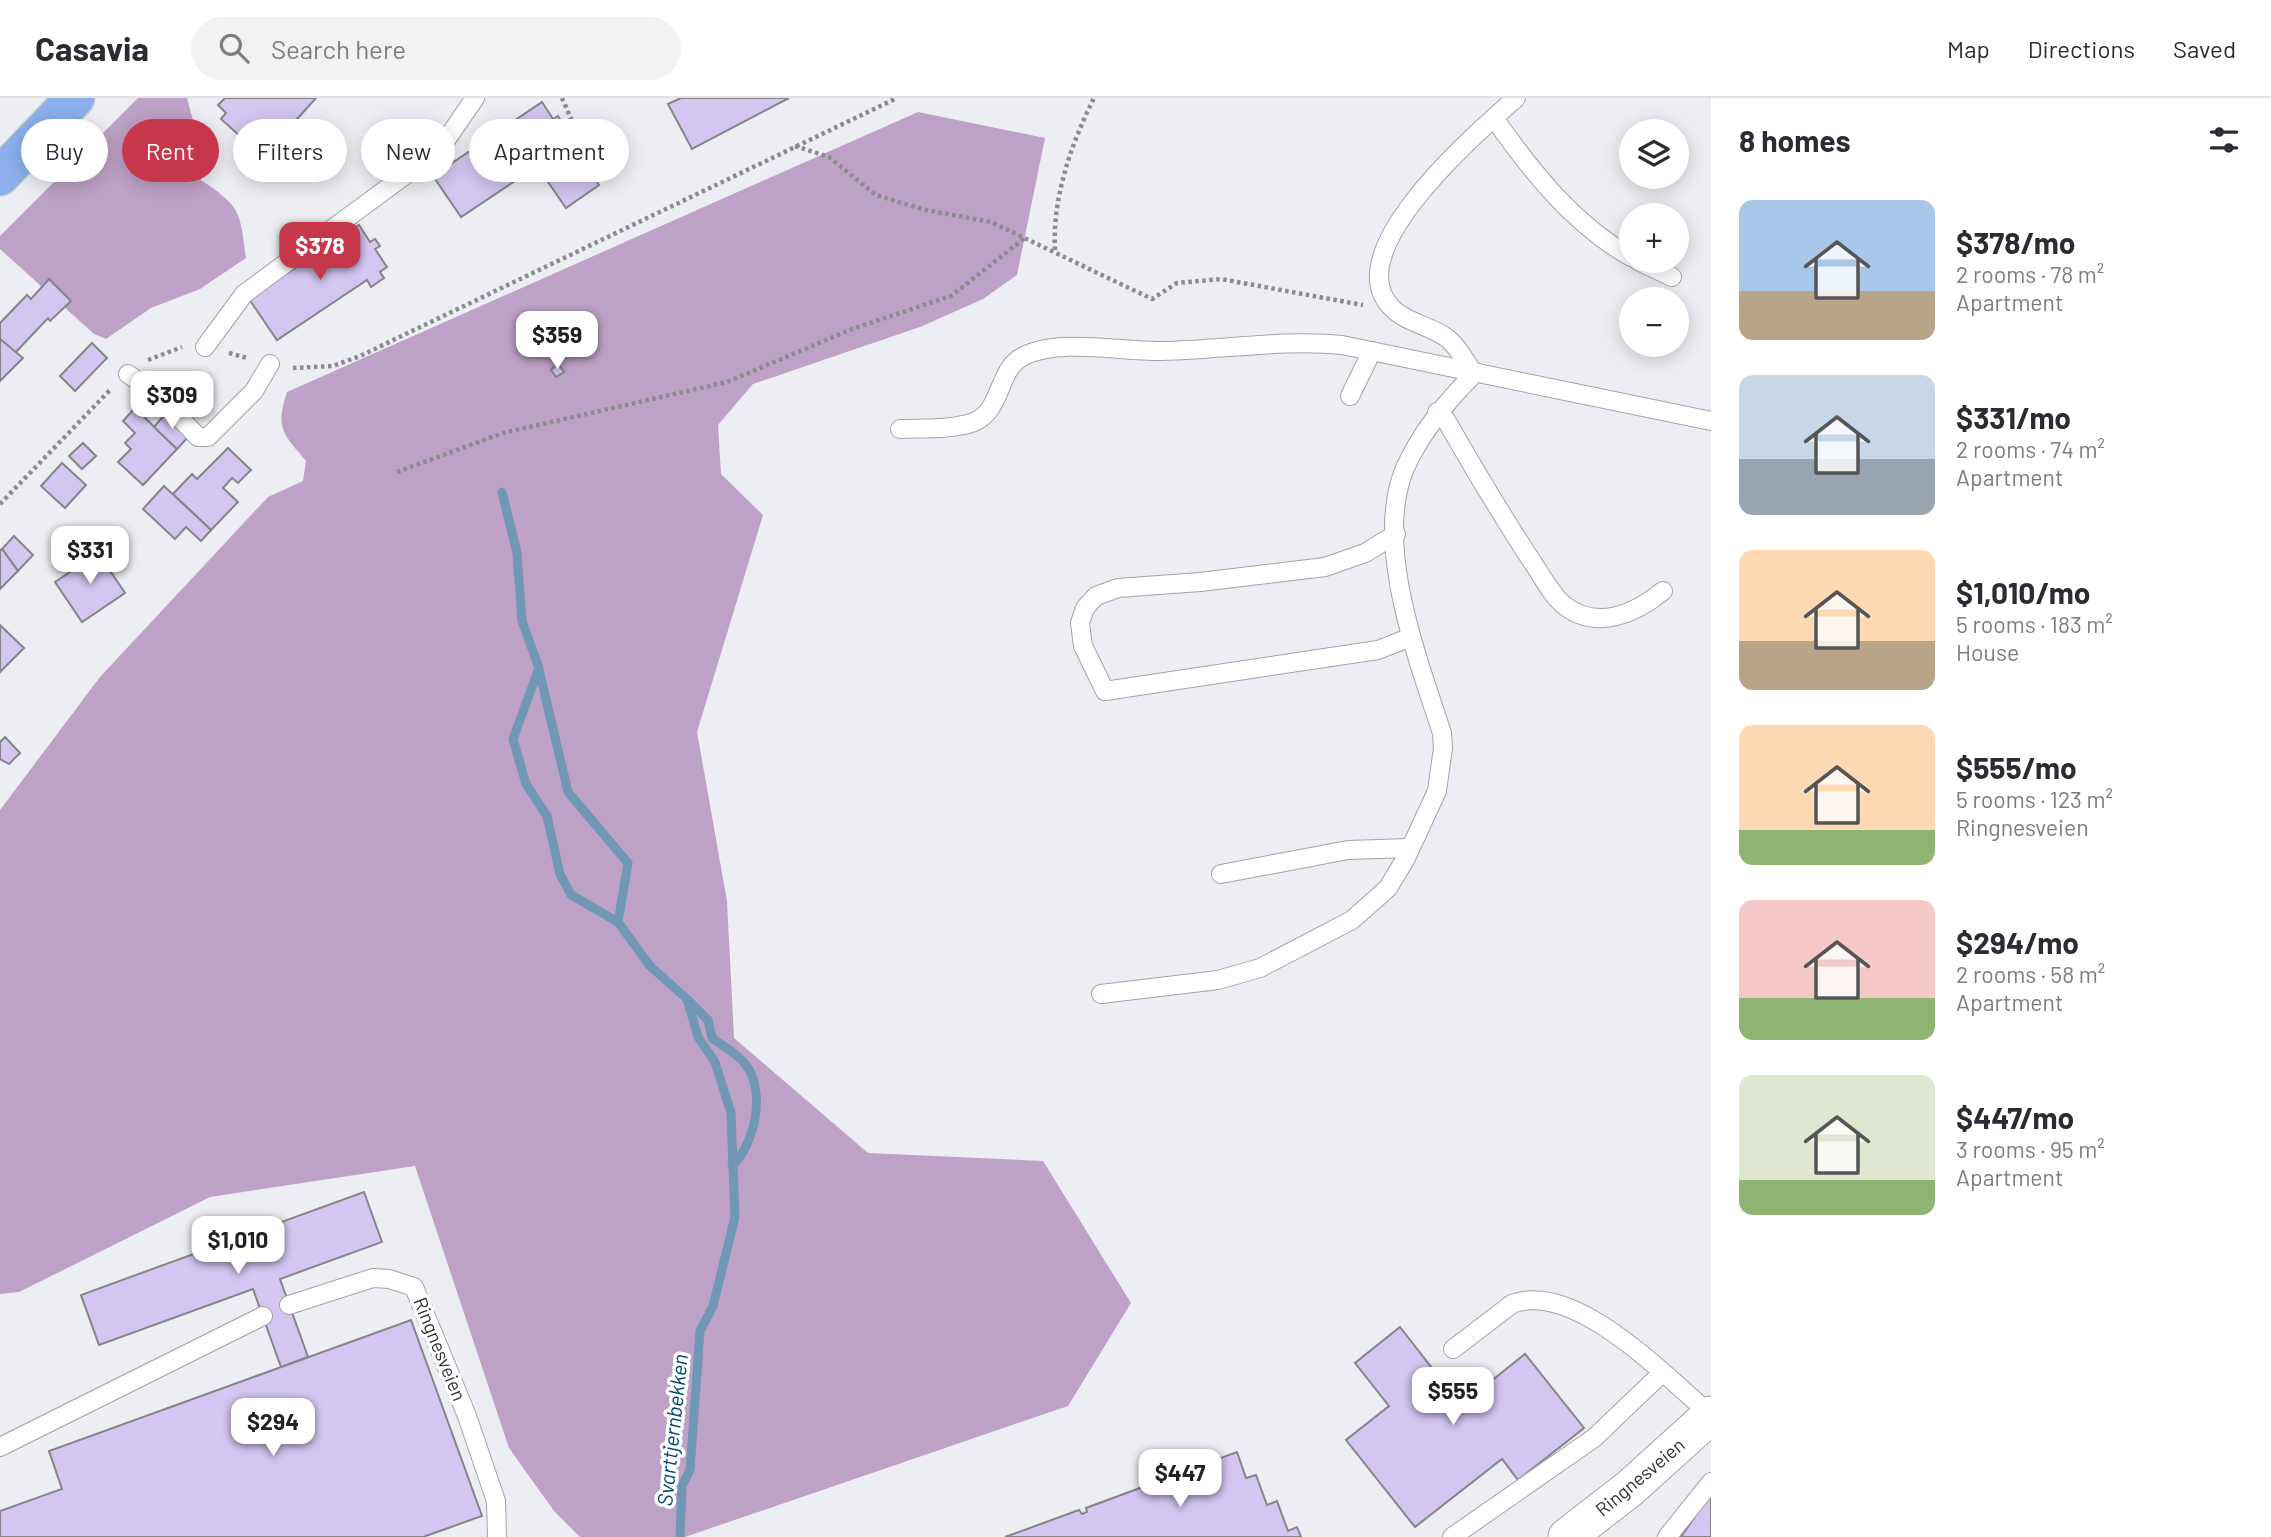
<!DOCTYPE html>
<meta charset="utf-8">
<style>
body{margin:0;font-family:Barlow,sans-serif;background:#f2f2f3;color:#2b2b33;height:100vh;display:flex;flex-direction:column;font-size:26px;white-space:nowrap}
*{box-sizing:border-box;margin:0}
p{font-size:23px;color:#7c7c81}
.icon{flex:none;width:38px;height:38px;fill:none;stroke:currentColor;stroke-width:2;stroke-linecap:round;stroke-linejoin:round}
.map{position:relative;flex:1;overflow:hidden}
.drawer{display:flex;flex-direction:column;background:#fff;width:560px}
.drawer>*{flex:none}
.hud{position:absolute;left:21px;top:21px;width:665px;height:63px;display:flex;gap:14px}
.fabs{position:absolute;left:1619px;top:21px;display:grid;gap:14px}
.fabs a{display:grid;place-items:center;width:70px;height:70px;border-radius:50%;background:#fff;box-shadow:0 4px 18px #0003;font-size:35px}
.price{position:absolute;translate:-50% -60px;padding:0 16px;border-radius:14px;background:#fff;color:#222;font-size:23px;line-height:46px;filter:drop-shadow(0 2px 4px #0008)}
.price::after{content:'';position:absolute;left:50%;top:42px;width:21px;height:16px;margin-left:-10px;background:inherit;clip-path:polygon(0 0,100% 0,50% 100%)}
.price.on{background:#c7374c;color:#fff}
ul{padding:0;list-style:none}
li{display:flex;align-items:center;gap:21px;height:175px;padding:0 28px}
li span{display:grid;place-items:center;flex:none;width:196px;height:140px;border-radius:14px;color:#555}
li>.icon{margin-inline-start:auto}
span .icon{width:84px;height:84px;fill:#fffc;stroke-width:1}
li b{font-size:30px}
h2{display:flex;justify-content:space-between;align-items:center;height:84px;padding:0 28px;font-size:30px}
.chip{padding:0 24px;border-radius:32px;background:#fff;box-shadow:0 4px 18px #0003;font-size:24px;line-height:63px}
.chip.on{background:#c7374c;color:#fff}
header{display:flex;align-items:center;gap:42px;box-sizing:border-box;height:98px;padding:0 35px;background:#fff;border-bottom:2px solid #e1e1e2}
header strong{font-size:33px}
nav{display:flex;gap:38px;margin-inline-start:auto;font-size:24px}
.search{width:490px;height:63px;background:#f2f2f3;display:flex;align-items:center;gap:18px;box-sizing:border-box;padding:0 24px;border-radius:38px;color:#7c7c81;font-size:26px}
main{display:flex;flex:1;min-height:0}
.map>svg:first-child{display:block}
.forest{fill:#bea1c6}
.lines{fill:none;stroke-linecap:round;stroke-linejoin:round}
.stream{stroke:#7097b3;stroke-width:9}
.building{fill:#d3c6f1;stroke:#858488;stroke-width:2}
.lane-casing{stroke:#a2a3a7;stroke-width:20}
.street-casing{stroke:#a2a3a7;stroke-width:39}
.highway-casing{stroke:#c9c9ca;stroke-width:41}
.path{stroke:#8a8b8e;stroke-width:4.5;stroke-dasharray:3.5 3.5;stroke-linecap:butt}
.lane{stroke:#fff;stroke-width:18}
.street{stroke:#fff;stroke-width:37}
.highway{stroke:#8bb0ed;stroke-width:38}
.labels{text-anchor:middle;stroke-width:7;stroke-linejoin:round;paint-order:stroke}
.street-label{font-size:19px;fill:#313133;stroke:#fff}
.water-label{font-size:21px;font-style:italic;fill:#00486e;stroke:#fff}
</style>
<header>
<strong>Casavia</strong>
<div class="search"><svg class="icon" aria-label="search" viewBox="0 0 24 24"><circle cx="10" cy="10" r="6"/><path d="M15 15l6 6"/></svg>Search here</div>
<nav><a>Map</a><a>Directions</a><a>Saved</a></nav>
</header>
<main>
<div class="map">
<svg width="1711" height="1439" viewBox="0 0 1711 1439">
<rect width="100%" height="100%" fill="#edeef3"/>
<g class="forest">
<path d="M138,0H187L199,44L201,82C241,109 240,113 246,160L200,191L151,210L106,241L94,236L0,151V138Z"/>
<path d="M918,14L1045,40L1017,177L983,201L920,229L753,286L718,327L721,376L763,417L697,634L727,803L734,940L868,1055L1043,1063L1131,1205L1068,1308L685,1439H580L554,1413L509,1350L415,1068L210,1099L19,1194L0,1196V712L100,579L268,399L303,383L306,363C283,335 275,331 287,294Z"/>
</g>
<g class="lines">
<g class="stream">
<polyline points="502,394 517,455 522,523 539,570 513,641 526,686 547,718 560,776 571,797 618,824 650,868 687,901 698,939 715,964 731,1015 735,1119 713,1208 700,1233 690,1372 682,1388 680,1439"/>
<polyline points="539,572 568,694 628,765 618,824"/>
<path d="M688,902L708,922L712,940C723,948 738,956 746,967C766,994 755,1046 732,1068"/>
</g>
</g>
<g class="building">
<polygon points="225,0 316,0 263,59 221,21 226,15 218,7"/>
<polygon points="681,0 789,0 692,51 668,6"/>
<polygon points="542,4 553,21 558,18 563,26 559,28 570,46 461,119 433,78"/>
<polygon points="581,61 599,87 566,110 548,84"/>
<polygon points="359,127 370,144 375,141 380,148 375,151 387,169 380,174 384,180 371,189 367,182 277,242 249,201"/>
<polygon points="49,181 71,203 50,223 48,220 15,255 0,241 0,225 27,197 31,201"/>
<polygon points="0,241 23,260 0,283"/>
<polygon points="92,245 107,260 75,293 60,278"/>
<polygon points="558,266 564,274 556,279 551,272"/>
<polygon points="135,310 177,351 143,387 118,364 131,351 125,345 135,335 123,323"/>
<polygon points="167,314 190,337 177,351 154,329"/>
<polygon points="83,345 96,358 82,371 69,358"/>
<polygon points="228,350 251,372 238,385 232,380 223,390 238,404 211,432 173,396 192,376 197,381"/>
<polygon points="62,365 86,387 65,410 41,388"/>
<polygon points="164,388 211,432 201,443 186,429 175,441 143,411"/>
<polygon points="14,438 33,457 18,473 2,451"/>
<polygon points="2,451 18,473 0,491 0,453"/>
<polygon points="88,452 92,459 98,455 125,495 82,524 55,484 76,470 71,463"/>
<polygon points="0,527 24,550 0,574"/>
<polygon points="5,639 20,655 9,666 0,661 0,644"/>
<polygon points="364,1094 382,1144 280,1181 308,1259 281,1269 253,1191 99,1247 81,1197"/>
<polygon points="411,1222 482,1418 423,1439 0,1439 0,1413 62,1391 49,1353"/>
<polygon points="1400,1229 1461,1307 1525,1256 1584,1330 1518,1382 1502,1361 1415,1429 1346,1342 1389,1308 1355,1265"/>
<polygon points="1237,1354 1246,1380 1256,1377 1267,1407 1277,1403 1288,1433 1297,1429 1301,1439 1005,1439 1079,1412 1082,1416 1087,1414 1086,1410"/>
<polygon points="1711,1395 1711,1439 1681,1439"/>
</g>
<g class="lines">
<defs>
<g id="lane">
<path d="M1494,20C1531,73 1574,127 1631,159"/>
<polyline points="1638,163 1672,179"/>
<polyline points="205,249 244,196 427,61 444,45 475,0"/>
<polyline points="128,276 161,300 198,339 208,339 254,293 270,266"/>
<polyline points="1350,298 1372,253"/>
<path d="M1437,314L1446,322C1474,371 1502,418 1533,465C1542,478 1552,498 1565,508C1598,533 1636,515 1663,493"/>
<path d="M900,331C923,330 952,332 974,324C1003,312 997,270 1024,258C1060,240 1122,254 1162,253C1222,252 1282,241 1342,247L1711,323"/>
<polyline points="1396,436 1365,455 1325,469 1200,484 1118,490 1096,498 1085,510 1080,525 1083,548 1105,593 1378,552 1411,539"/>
<polyline points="1221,776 1348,752 1410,750"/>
<path d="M1101,896L1218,882L1260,870L1352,822L1388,790L1406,760L1437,693L1443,650L1442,635C1418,561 1373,446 1405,370C1422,333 1446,304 1474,276C1466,264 1456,245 1444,238C1429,228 1404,223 1392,210C1336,154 1478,34 1516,0"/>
<polyline points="289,1207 373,1180 389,1181 414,1189 467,1318 496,1403 497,1439"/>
<path d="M1453,1251L1512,1206C1575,1182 1666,1279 1711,1317"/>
<polyline points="0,1349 263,1218"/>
<polyline points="1452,1439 1594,1340 1661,1276"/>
<polyline points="1667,1439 1711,1384"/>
</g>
<polyline id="street" points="1567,1439 1629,1391 1711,1317"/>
<polyline id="highway" points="0,78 75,0"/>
</defs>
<use href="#lane" class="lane-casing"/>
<use href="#street" class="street-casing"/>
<use href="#highway" class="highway-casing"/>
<g class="path">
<polyline points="562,0 575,30 601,70"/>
<polyline points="795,48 829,59 876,97 926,112 991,124 1152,201 1177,185 1221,181 1363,207"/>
<path d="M1055,152C1052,101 1071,46 1094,0"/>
<polyline points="229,255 247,260"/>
<polyline points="148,262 182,249"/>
<polyline points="293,270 333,268 360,258 897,0"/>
<polyline points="397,374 503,335 727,284 852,231 951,198 1026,139"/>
<polyline points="0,406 111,291"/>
</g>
<use href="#lane" class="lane"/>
<use href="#street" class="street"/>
<use href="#highway" class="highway"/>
</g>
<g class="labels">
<g class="street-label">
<text transform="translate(440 1251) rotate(68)" y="7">Ringnesveien</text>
<text transform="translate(1640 1379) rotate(-40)" y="7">Ringnesveien</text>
</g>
<g class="water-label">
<text transform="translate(673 1332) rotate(-84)" y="7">Svarttjernbekken</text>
</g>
</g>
</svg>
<div class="fabs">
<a><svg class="icon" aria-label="layers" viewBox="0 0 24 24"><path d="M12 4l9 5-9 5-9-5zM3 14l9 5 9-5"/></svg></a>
<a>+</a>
<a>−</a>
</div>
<b class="price on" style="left:320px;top:184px">$378</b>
<b class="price" style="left:557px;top:273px">$359</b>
<b class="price" style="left:172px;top:333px">$309</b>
<b class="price" style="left:90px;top:488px">$331</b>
<b class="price" style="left:238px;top:1178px">$1,010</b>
<b class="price" style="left:1453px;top:1329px">$555</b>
<b class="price" style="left:273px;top:1360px">$294</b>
<b class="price" style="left:1180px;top:1411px">$447</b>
<div class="hud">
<a class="chip">Buy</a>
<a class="chip on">Rent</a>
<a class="chip">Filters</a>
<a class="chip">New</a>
<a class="chip">Apartment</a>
</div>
</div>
<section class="drawer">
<h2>8 homes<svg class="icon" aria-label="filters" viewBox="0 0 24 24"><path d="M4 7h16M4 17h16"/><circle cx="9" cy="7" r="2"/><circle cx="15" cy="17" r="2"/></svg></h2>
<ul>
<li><span style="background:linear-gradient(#a9c7e8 65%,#b9a48a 0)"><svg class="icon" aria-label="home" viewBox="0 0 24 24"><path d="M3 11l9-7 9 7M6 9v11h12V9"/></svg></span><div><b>$378/mo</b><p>2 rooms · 78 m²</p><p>Apartment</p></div></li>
<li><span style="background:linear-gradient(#c9d6e8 60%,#9aa5b1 0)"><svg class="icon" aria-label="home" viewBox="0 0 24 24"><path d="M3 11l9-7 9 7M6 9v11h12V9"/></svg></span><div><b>$331/mo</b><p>2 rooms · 74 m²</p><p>Apartment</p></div></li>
<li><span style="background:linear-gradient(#ffd9b3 65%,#b9a48a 0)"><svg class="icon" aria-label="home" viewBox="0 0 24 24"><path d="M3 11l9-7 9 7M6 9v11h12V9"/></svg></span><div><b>$1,010/mo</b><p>5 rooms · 183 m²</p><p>House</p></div></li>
<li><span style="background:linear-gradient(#ffd9b3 75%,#8fb573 0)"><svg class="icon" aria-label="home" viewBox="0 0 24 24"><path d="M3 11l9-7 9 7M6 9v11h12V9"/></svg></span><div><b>$555/mo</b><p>5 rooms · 123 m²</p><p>Ringnesveien</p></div></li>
<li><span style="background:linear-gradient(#f6c9c9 70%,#8fb573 0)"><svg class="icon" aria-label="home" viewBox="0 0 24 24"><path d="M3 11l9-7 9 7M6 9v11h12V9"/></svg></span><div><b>$294/mo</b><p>2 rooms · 58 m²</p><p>Apartment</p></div></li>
<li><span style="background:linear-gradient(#dfe7d0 75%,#8fb573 0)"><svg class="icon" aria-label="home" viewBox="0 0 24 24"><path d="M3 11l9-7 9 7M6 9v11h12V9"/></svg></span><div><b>$447/mo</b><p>3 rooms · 95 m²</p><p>Apartment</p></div></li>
</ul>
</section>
</main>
